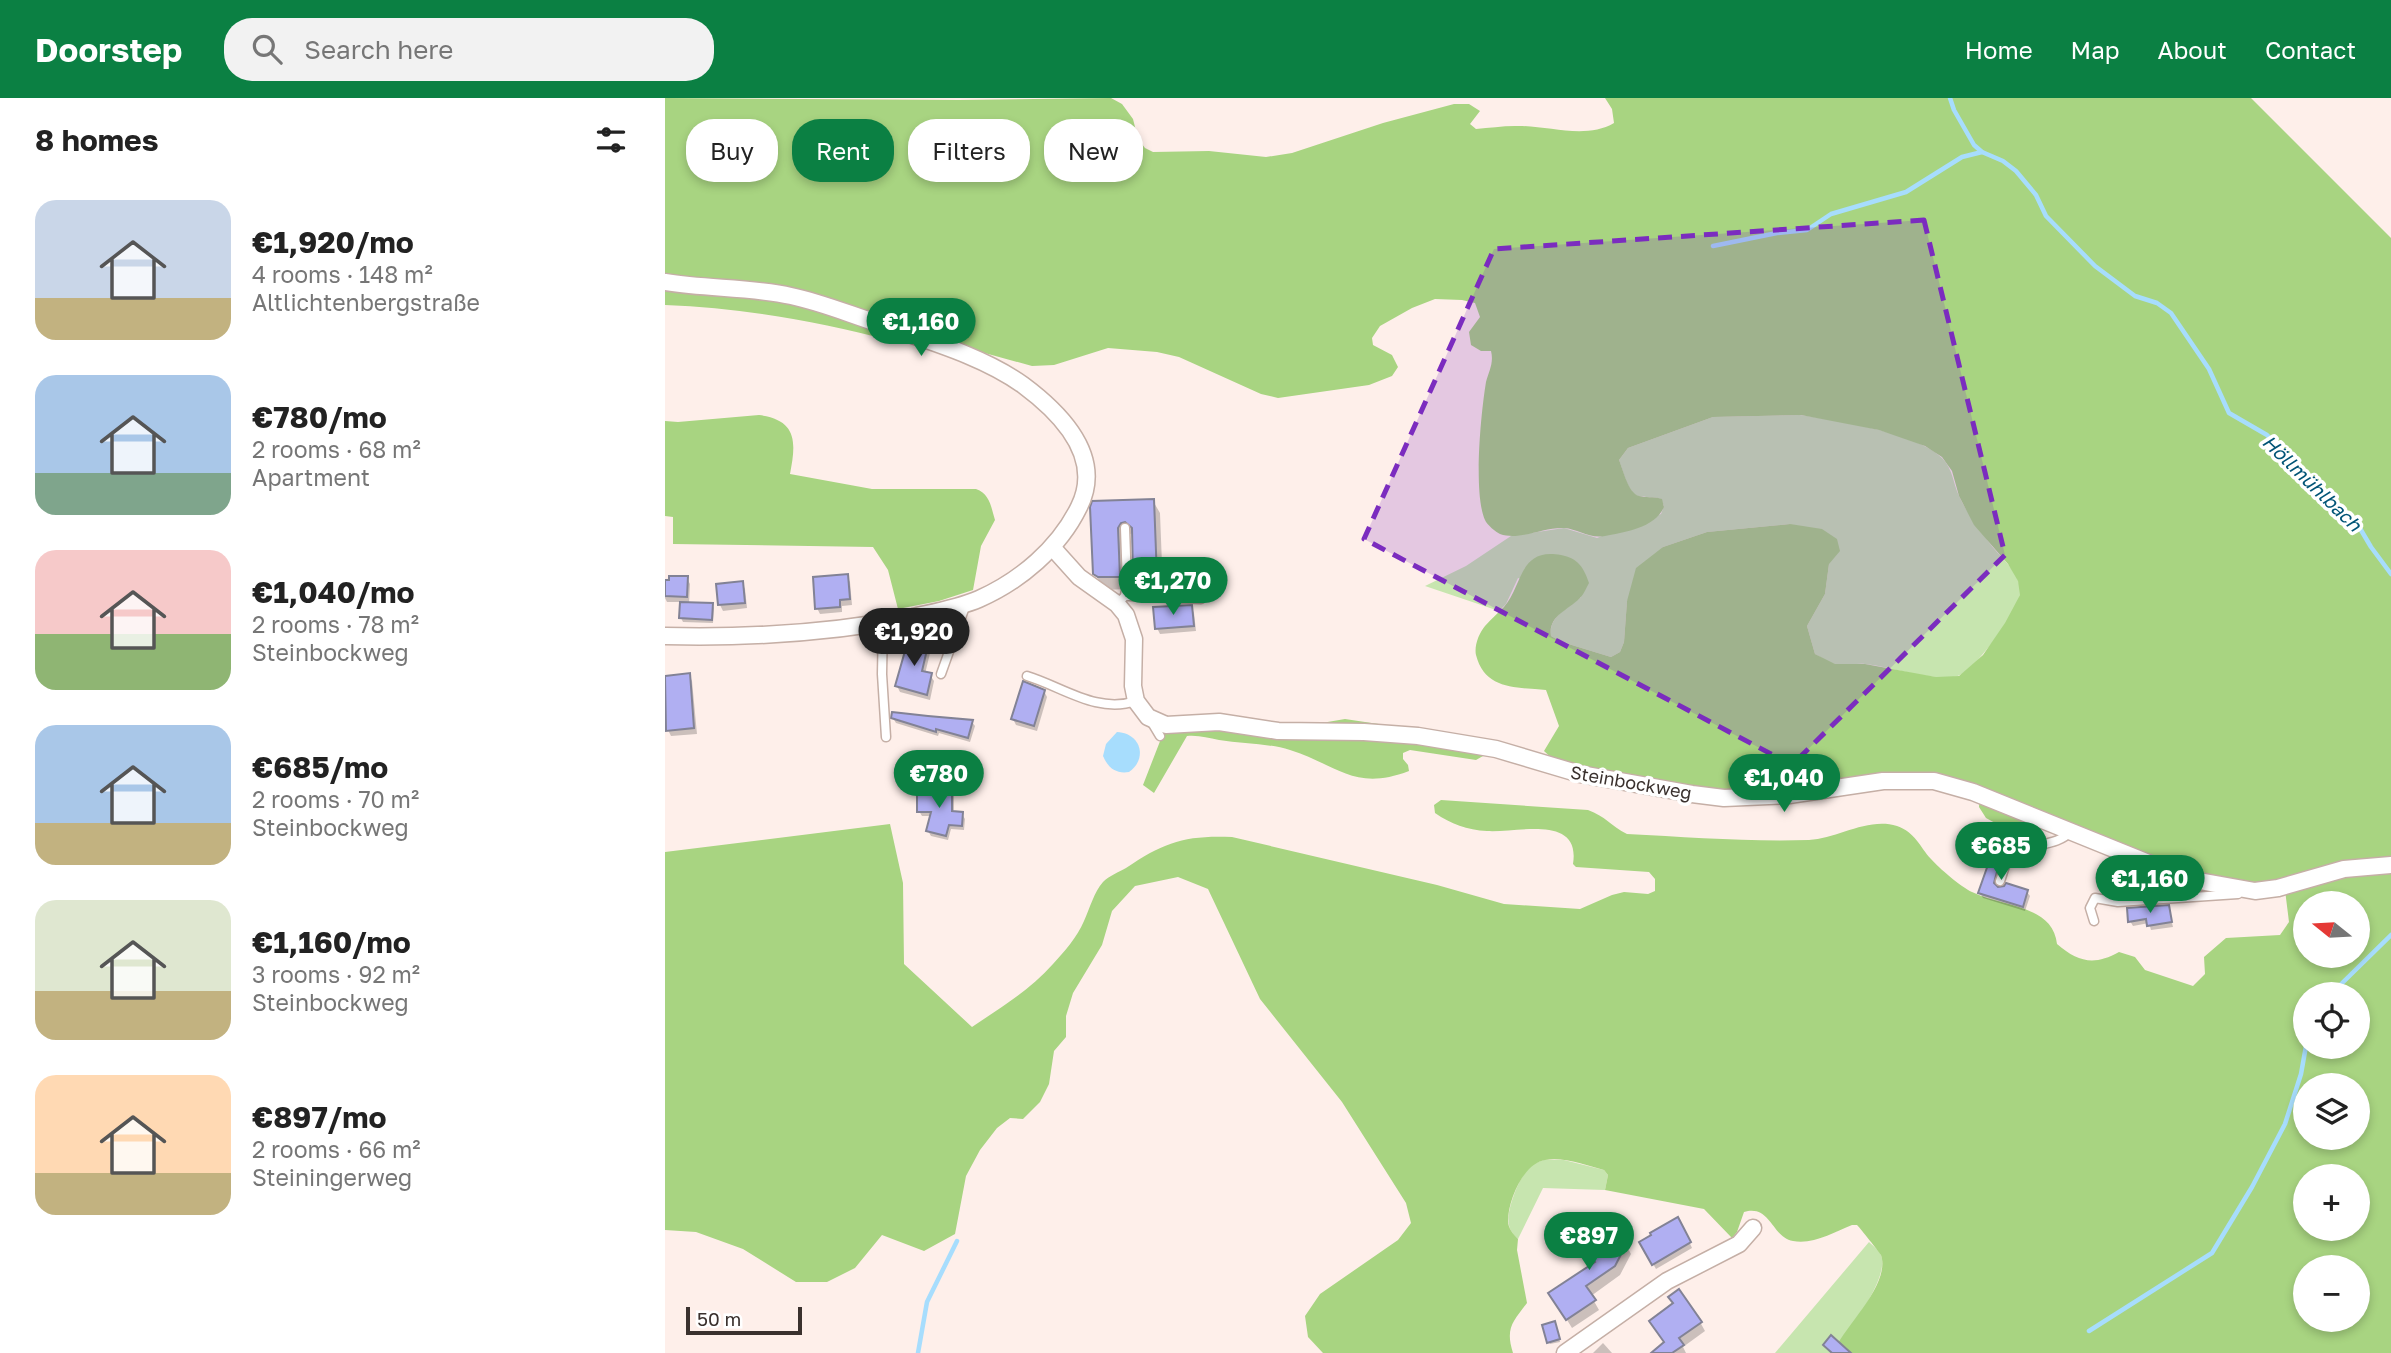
<!DOCTYPE html>
<meta charset="utf-8">
<style>
body{margin:0;font-family:"Golos Text",sans-serif;background:#f2f2f2;color:#222;height:100vh;display:flex;flex-direction:column;font-size:26px;white-space:nowrap}
*{box-sizing:border-box;margin:0}
p{font-size:23px;color:#767676}
.icon{flex:none;width:38px;height:38px;fill:none;stroke:currentColor;stroke-width:2;stroke-linecap:round;stroke-linejoin:round}
.map{position:relative;flex:1;overflow:hidden}
.details{display:flex;flex-direction:column;background:#fff;width:665px}
.details>*{flex:none}
.top-card{position:absolute;left:21px;top:21px;width:665px;height:63px;display:flex;gap:14px}
.needle{width:46px;rotate:288deg}
.tools{position:absolute;left:1628px;top:793px;display:grid;gap:14px}
.tools a{display:grid;place-items:center;width:77px;height:77px;border-radius:50%;background:#fff;box-shadow:0 4px 10px #0003;font-size:35px}
.scale{position:absolute;left:21px;bottom:18px;width:116px;box-sizing:border-box;padding-left:7px;border:4px solid #3a312e;border-top:0;font-size:19px;line-height:24px;white-space:nowrap;color:#3a312e;-webkit-text-stroke:5px #fff;paint-order:stroke}
.price{position:absolute;translate:-50% -60px;padding:0 16px;border-radius:24px;background:#0b8043;color:#fff;font-size:23px;line-height:46px;filter:drop-shadow(0 2px 4px #0008)}
.price::after{content:'';position:absolute;left:50%;top:42px;width:21px;height:16px;margin-left:-10px;background:inherit;clip-path:polygon(0 0,100% 0,50% 100%)}
.price.selected{background:#222;color:#fff}
ul{padding:0;list-style:none}
li{display:flex;align-items:center;gap:21px;height:175px;padding:0 35px}
li span{display:grid;place-items:center;flex:none;width:196px;height:140px;border-radius:21px;color:#555}
li>.icon{margin-inline-start:auto}
span .icon{width:84px;height:84px;fill:#fffc;stroke-width:1}
li b{font-size:30px}
h2{display:flex;justify-content:space-between;align-items:center;height:84px;padding:0 35px;font-size:30px}
.tag{padding:0 24px;border-radius:28px;background:#fff;box-shadow:0 4px 10px #0003;font-size:24px;line-height:63px}
.tag.selected{background:#0b8043;color:#fff}
header{display:flex;align-items:center;gap:42px;box-sizing:border-box;height:98px;padding:0 35px;background:#0b8043;color:#fff}
header strong{font-size:33px}
nav{display:flex;gap:38px;margin-inline-start:auto;font-size:24px}
.search{width:490px;height:63px;background:#f2f2f2;display:flex;align-items:center;gap:18px;box-sizing:border-box;padding:0 24px;border-radius:28px;color:#767676;font-size:26px}
main{display:flex;flex:1;min-height:0}
.map>svg:first-child{display:block}
.green{fill:#c7e5af}
.forest{fill:#a8d481;fill-rule:evenodd}
.water{fill:#a7ddfd}
.shadow{fill:#0003}
.lines{fill:none;stroke-linecap:round;stroke-linejoin:round}
.stream{stroke:#a7ddfd;stroke-width:4.5}
.building{fill:#b0aff2;stroke:#828295;stroke-width:2}
.lane-casing{stroke:#c5afa6;stroke-width:11}
.street-casing{stroke:#c5afa6;stroke-width:19}
.lane{stroke:#fff;stroke-width:8}
.street{stroke:#fff;stroke-width:16}
.marked{fill:#7b2cbf;fill-opacity:0.2;stroke:#7b2cbf;stroke-width:5;stroke-dasharray:14 9;stroke-linejoin:round}
.labels{text-anchor:middle;stroke-width:7;stroke-linejoin:round;paint-order:stroke}
.street-label{font-size:18px;fill:#3a312e;stroke:#fff}
.water-label{font-size:19px;font-style:italic;fill:#005476;stroke:#fff}
</style>
<header>
<strong>Doorstep</strong>
<div class="search"><svg class="icon" aria-label="search" viewBox="0 0 24 24"><circle cx="10" cy="10" r="6"/><path d="M15 15l6 6"/></svg>Search here</div>
<nav><a>Home</a><a>Map</a><a>About</a><a>Contact</a></nav>
</header>
<main>
<section class="details">
<h2>8 homes<svg class="icon" aria-label="filters" viewBox="0 0 24 24"><path d="M4 7h16M4 17h16"/><circle cx="9" cy="7" r="2"/><circle cx="15" cy="17" r="2"/></svg></h2>
<ul>
<li><span style="background:linear-gradient(#c9d6e8 70%,#c2b280 0)"><svg class="icon" aria-label="home" viewBox="0 0 24 24"><path d="M3 11l9-7 9 7M6 9v11h12V9"/></svg></span><div><b>€1,920/mo</b><p>4 rooms · 148 m²</p><p>Altlichtenbergstraße</p></div></li>
<li><span style="background:linear-gradient(#a9c7e8 70%,#7fa58c 0)"><svg class="icon" aria-label="home" viewBox="0 0 24 24"><path d="M3 11l9-7 9 7M6 9v11h12V9"/></svg></span><div><b>€780/mo</b><p>2 rooms · 68 m²</p><p>Apartment</p></div></li>
<li><span style="background:linear-gradient(#f6c9c9 60%,#8fb573 0)"><svg class="icon" aria-label="home" viewBox="0 0 24 24"><path d="M3 11l9-7 9 7M6 9v11h12V9"/></svg></span><div><b>€1,040/mo</b><p>2 rooms · 78 m²</p><p>Steinbockweg</p></div></li>
<li><span style="background:linear-gradient(#a9c7e8 70%,#c2b280 0)"><svg class="icon" aria-label="home" viewBox="0 0 24 24"><path d="M3 11l9-7 9 7M6 9v11h12V9"/></svg></span><div><b>€685/mo</b><p>2 rooms · 70 m²</p><p>Steinbockweg</p></div></li>
<li><span style="background:linear-gradient(#dfe7d0 65%,#c2b280 0)"><svg class="icon" aria-label="home" viewBox="0 0 24 24"><path d="M3 11l9-7 9 7M6 9v11h12V9"/></svg></span><div><b>€1,160/mo</b><p>3 rooms · 92 m²</p><p>Steinbockweg</p></div></li>
<li><span style="background:linear-gradient(#ffd9b3 70%,#c2b280 0)"><svg class="icon" aria-label="home" viewBox="0 0 24 24"><path d="M3 11l9-7 9 7M6 9v11h12V9"/></svg></span><div><b>€897/mo</b><p>2 rooms · 66 m²</p><p>Steiningerweg</p></div></li>
</ul>
</section>
<div class="map">
<svg width="1726" height="1255" viewBox="0 0 1726 1255">
<rect width="100%" height="100%" fill="#feefea"/>
<g class="green">
<path d="M1135,317C1170,322 1253,335 1277,360C1288,371 1288,385 1294,398C1301,414 1314,429 1323,443C1334,459 1358,475 1355,497C1353,514 1311,570 1295,577C1276,586 1223,568 1200,566C1190,565 1178,569 1169,566C1162,564 1156,559 1150,556L1142,528L1160,496L1164,466L1125,426L1042,434L998,449L962,503L959,544L955,554L946,559L897,544L886,538C883,519 903,510 916,499L853,480L841,506L834,513L760,488L801,468L846,438L899,430L932,440L996,416L999,408L996,401C987,398 981,400 973,398C963,395 958,372 954,362L963,350L1048,319Z"/>
<path d="M879,1062H899L939,1072L943,1077L940,1092L878,1090L853,1141C849,1137 845,1133 844,1127C840,1114 856,1073 868,1066C872,1064 876,1063 879,1062Z"/>
<path d="M1204,1144C1208,1148 1214,1152 1216,1157C1225,1181 1182,1234 1168,1255H1110Z"/>
</g>
<g class="forest">
<path d="M0,0L294,2L446,0L457,6L468,21L473,41L480,50L488,54L544,53L601,59L627,55L718,25L789,6H804L815,13L805,26L811,31C824,30 837,28 850,28C882,27 920,42 949,25L947,11L940,0H1586L1726,140V1255H1168C1179,1228 1226,1187 1216,1157C1214,1154 1196,1131 1192,1127H1187C1169,1134 1148,1147 1128,1143C1107,1140 1106,1106 1079,1114L1072,1134L1067,1140L1039,1111L940,1092L943,1077L939,1072C920,1067 900,1059 880,1062C859,1065 843,1102 843,1123C843,1130 848,1136 853,1141L852,1152L862,1205C848,1224 840,1230 848,1255H658L643,1239L640,1218L655,1196L733,1142L746,1125L741,1105L677,1004L595,901L543,791L513,779L470,788L447,813L437,847L408,895L401,918V939L389,953L384,986L375,1004L358,1021L345,1020L332,1030L315,1052L301,1078L290,1136L259,1153L217,1137L190,1170L162,1184H131L78,1151L31,1134L0,1132V754L225,726L238,785L239,866L307,929C335,910 365,892 388,866C400,853 412,839 419,823C425,810 429,794 438,784C444,778 454,774 461,770C499,744 521,737 567,739L772,787L839,806L915,811L947,797L959,794L983,796L990,793V781L984,774L911,769L908,766C916,716 852,735 822,733C802,732 786,726 770,715L769,707L776,702L923,712C940,718 946,728 962,736C1023,739 1083,744 1144,742C1172,741 1202,719 1232,728C1250,734 1255,749 1266,761C1274,770 1296,789 1307,794C1336,809 1388,806 1392,846C1413,864 1429,868 1454,854L1470,859L1480,872L1528,888L1540,876L1539,859L1561,840L1615,837L1624,824L1619,784C1535,789 1459,749 1383,718L1363,732L1346,731L1332,726L1321,720L1314,709L1315,689C1296,683 1277,676 1258,675C1200,672 1144,693 1087,695C1023,696 954,676 891,664L879,653L894,628L881,592C851,589 820,592 811,557C809,548 814,535 820,528C826,521 833,515 839,509C858,487 854,449 896,457C913,460 919,470 924,485C921,490 919,496 915,500C902,513 883,518 886,538L897,544L946,559L955,554L959,544L962,503L971,470L998,449L1042,434L1125,426L1157,431L1172,441L1175,453L1164,466L1160,496L1142,528L1150,556L1170,566H1200L1271,579L1294,578L1318,557L1340,525L1355,497L1353,483L1343,466L1309,427L1294,398L1287,373L1277,359L1260,348L1214,332L1136,317L1048,319L963,350L954,362C958,371 963,395 974,398C981,400 987,398 997,401L999,409C990,430 960,434 940,438C924,441 913,431 899,430C878,429 855,443 835,436C831,434 822,427 820,422C808,395 816,314 821,284C824,273 829,265 826,253H816L806,247L804,234L815,219L810,205L797,202L770,201L747,210L715,228L707,240L708,247L727,257L733,269L727,278L704,287L613,300L596,296L514,259L492,254L443,250L389,267L367,268L298,249L232,240L227,243C152,223 78,210 0,207ZM1640,805H1692V858H1640ZM1640,896H1692V948H1640ZM1640,987H1692V1040H1640ZM1640,1078H1692V1130H1640ZM1640,1169H1692V1222H1640Z"/>
<path d="M94,317C133,322 131,345 125,376L207,391H311C325,396 326,409 330,422L316,448L308,492L274,503L233,511L223,472L208,449L8,446V419L0,418V323L13,324Z"/>
<path d="M680,621L807,640L820,653L818,658L811,662L745,652L738,655V661L743,667L744,673C689,694 673,667 625,652C603,645 577,646 554,642C543,640 534,637 522,638L489,695L478,687L499,633L645,627Z"/>
</g>
<path class="water" d="M452,634C476,635 483,661 464,674C451,676 443,670 438,658L441,646Z"/>
<g class="shadow">
<polygon points="488,403 495,415 498,492 482,492 477,490 470,478 468,435 463,437 461,491 441,492 429,475 427,409"/>
<polygon points="182,478 185,484 187,507 177,508 177,514 155,516 152,510"/>
<polygon points="22,480 25,486 24,506 47,506 49,510 48,525 18,524 16,520 16,504 2,504 0,500 0,481"/>
<polygon points="540,483 544,488 543,502 526,499 523,493"/>
<polygon points="77,485 80,491 82,510 58,513 55,507 53,488"/>
<polygon points="526,509 529,515 531,533 495,536 492,530"/>
<polygon points="263,545 266,551 260,576 265,577 269,583 265,602 235,594 232,588"/>
<polygon points="24,577 27,583 32,636 6,638 3,632 0,611 0,580"/>
<polygon points="379,593 382,599 372,633 351,627 348,621"/>
<polygon points="228,620 307,624 310,628 305,644 274,635 273,638 231,625"/>
<polygon points="286,691 289,696 289,715 297,716 300,721 299,732 286,731 283,742 266,738 263,733 267,718 257,718 254,713"/>
<polygon points="1341,752 1343,756 1336,772 1331,789 1362,794 1365,798 1360,813 1318,800 1315,795"/>
<polygon points="1503,809 1508,829 1486,832 1484,825 1468,828 1465,823"/>
<polygon points="1016,1126 1027,1150 991,1171 976,1145"/>
<polygon points="961,1147 966,1156 955,1177 926,1198 934,1212 907,1230 891,1204 932,1165"/>
<polygon points="1035,1224 1040,1233 1018,1249 1021,1255 1008,1255 991,1232"/>
<polygon points="891,1228 895,1244 885,1246 884,1244"/>
<polygon points="938,1245 947,1255 928,1255"/>
</g>
<g class="lines">
<g class="stream">
<polyline points="1285,0 1289,12 1309,47 1317,54 1338,63 1351,73 1371,97 1381,118 1430,168 1470,198 1492,205 1506,215 1544,271 1564,315 1602,337 1650,387 1673,406 1693,427 1706,449 1726,476"/>
<polyline points="1048,148 1112,135 1142,132 1166,116 1241,94 1297,59 1317,54"/>
<polyline points="1666,896 1726,837"/>
<polyline points="1424,1233 1547,1155 1587,1089 1620,1026 1636,976 1641,948"/>
<polyline points="253,1255 262,1204 292,1143"/>
</g>
</g>
<g class="building">
<polygon points="489,401 492,480 473,480 473,478 468,478 467,430 460,424 456,425 453,430 455,479 433,479 428,476 425,409 427,403"/>
<polygon points="183,476 185,501 175,502 175,509 150,511 148,479"/>
<polygon points="4,478 23,478 22,499 0,498 0,482 4,482"/>
<polygon points="521,480 541,481 541,497 521,494"/>
<polygon points="78,483 80,505 53,507 51,486"/>
<polygon points="15,504 48,505 47,522 14,520"/>
<polygon points="527,507 529,528 490,531 488,509"/>
<polygon points="244,539 264,543 257,573 267,575 262,597 230,588"/>
<polygon points="25,575 29,630 1,633 0,578"/>
<polygon points="358,583 380,592 369,628 346,621"/>
<polygon points="227,614 263,618 308,622 303,640 271,631 271,634 226,620"/>
<polygon points="273,690 287,690 287,713 298,714 297,728 284,727 281,738 261,733 266,714 252,714 252,692 272,692"/>
<polygon points="1330,747 1342,750 1334,766 1329,785 1333,789 1339,788 1341,785 1363,792 1358,809 1313,795"/>
<polygon points="1504,807 1507,824 1482,828 1481,821 1463,824 1462,810"/>
<polygon points="1013,1119 1026,1144 987,1167 974,1144 986,1137 985,1135"/>
<polygon points="936,1128 962,1145 950,1168 921,1188 931,1202 901,1222 883,1195 930,1164 916,1142"/>
<polygon points="1014,1191 1037,1224 1014,1240 1019,1247 1007,1255 986,1255 999,1244 984,1223 1008,1205 1003,1199"/>
<polygon points="890,1223 895,1241 882,1245 877,1227"/>
<polygon points="1166,1237 1186,1255 1167,1255 1158,1247"/>
</g>
<g class="lines">
<defs>
<g id="lane">
<polyline points="460,430 462,486 460,498"/>
<polyline points="452,506 460,498 464,498 536,501"/>
<polyline points="218,525 217,576 221,639"/>
<polyline points="276,576 301,506"/>
<path d="M362,578C398,589 432,616 471,603"/>
<polyline points="486,623 495,638"/>
<path d="M1335,783C1338,776 1339,767 1344,761C1358,743 1391,751 1406,733"/>
<polyline points="1429,823 1425,810 1430,800 1453,804 1573,796"/>
</g>
<g id="street">
<path d="M0,184C42,191 85,189 126,198C155,204 184,216 212,225C260,242 316,257 358,287C397,316 439,359 414,409C394,450 355,483 314,501C293,510 270,514 248,519C167,535 82,540 0,538"/>
<polyline points="387,449 414,479 452,506 461,517 469,541 468,588 471,603 483,619 501,627 554,624 613,633 699,634 753,638 831,651 915,676 1027,696 1059,700 1124,697 1218,683 1269,683 1308,694 1523,781 1590,793 1613,790 1679,771 1726,767"/>
<polyline points="900,1255 1002,1183 1074,1146 1088,1130"/>
</g>
</defs>
<use href="#lane" class="lane-casing"/>
<use href="#street" class="street-casing"/>
<use href="#lane" class="lane"/>
<use href="#street" class="street"/>
</g>
<path class="marked" d="M1259,122L1340,457L1127,667L699,441L829,151Z"/>
<g class="labels">
<g class="street-label">
<text transform="translate(966 685) rotate(10)" y="6">Steinbockweg</text>
</g>
<g class="water-label">
<text transform="translate(1647 385) rotate(44)" y="7">Höllmühlbach</text>
</g>
</g>
</svg>
<div class="tools">
<a><svg class="needle" viewBox="-14 -14 28 28"><path d="M0-13l5 13h-10z" fill="#e53935"/><path d="M0 13l5-13h-10z" fill="#767676"/></svg></a>
<a><svg class="icon" aria-label="locate" viewBox="0 0 24 24"><circle cx="12" cy="12" r="6"/><path d="M12 2v4M12 18v4M2 12h4M18 12h4"/></svg></a>
<a><svg class="icon" aria-label="layers" viewBox="0 0 24 24"><path d="M12 4l9 5-9 5-9-5zM3 14l9 5 9-5"/></svg></a>
<a>+</a>
<a>−</a>
</div>
<div class="scale">50 m</div>
<b class="price" style="left:256px;top:260px">€1,160</b>
<b class="price" style="left:508px;top:519px">€1,270</b>
<b class="price selected" style="left:249px;top:570px">€1,920</b>
<b class="price" style="left:274px;top:712px">€780</b>
<b class="price" style="left:1119px;top:716px">€1,040</b>
<b class="price" style="left:1336px;top:784px">€685</b>
<b class="price" style="left:1485px;top:817px">€1,160</b>
<b class="price" style="left:924px;top:1174px">€897</b>
<div class="top-card">
<a class="tag">Buy</a>
<a class="tag selected">Rent</a>
<a class="tag">Filters</a>
<a class="tag">New</a>
</div>
</div>
</main>
